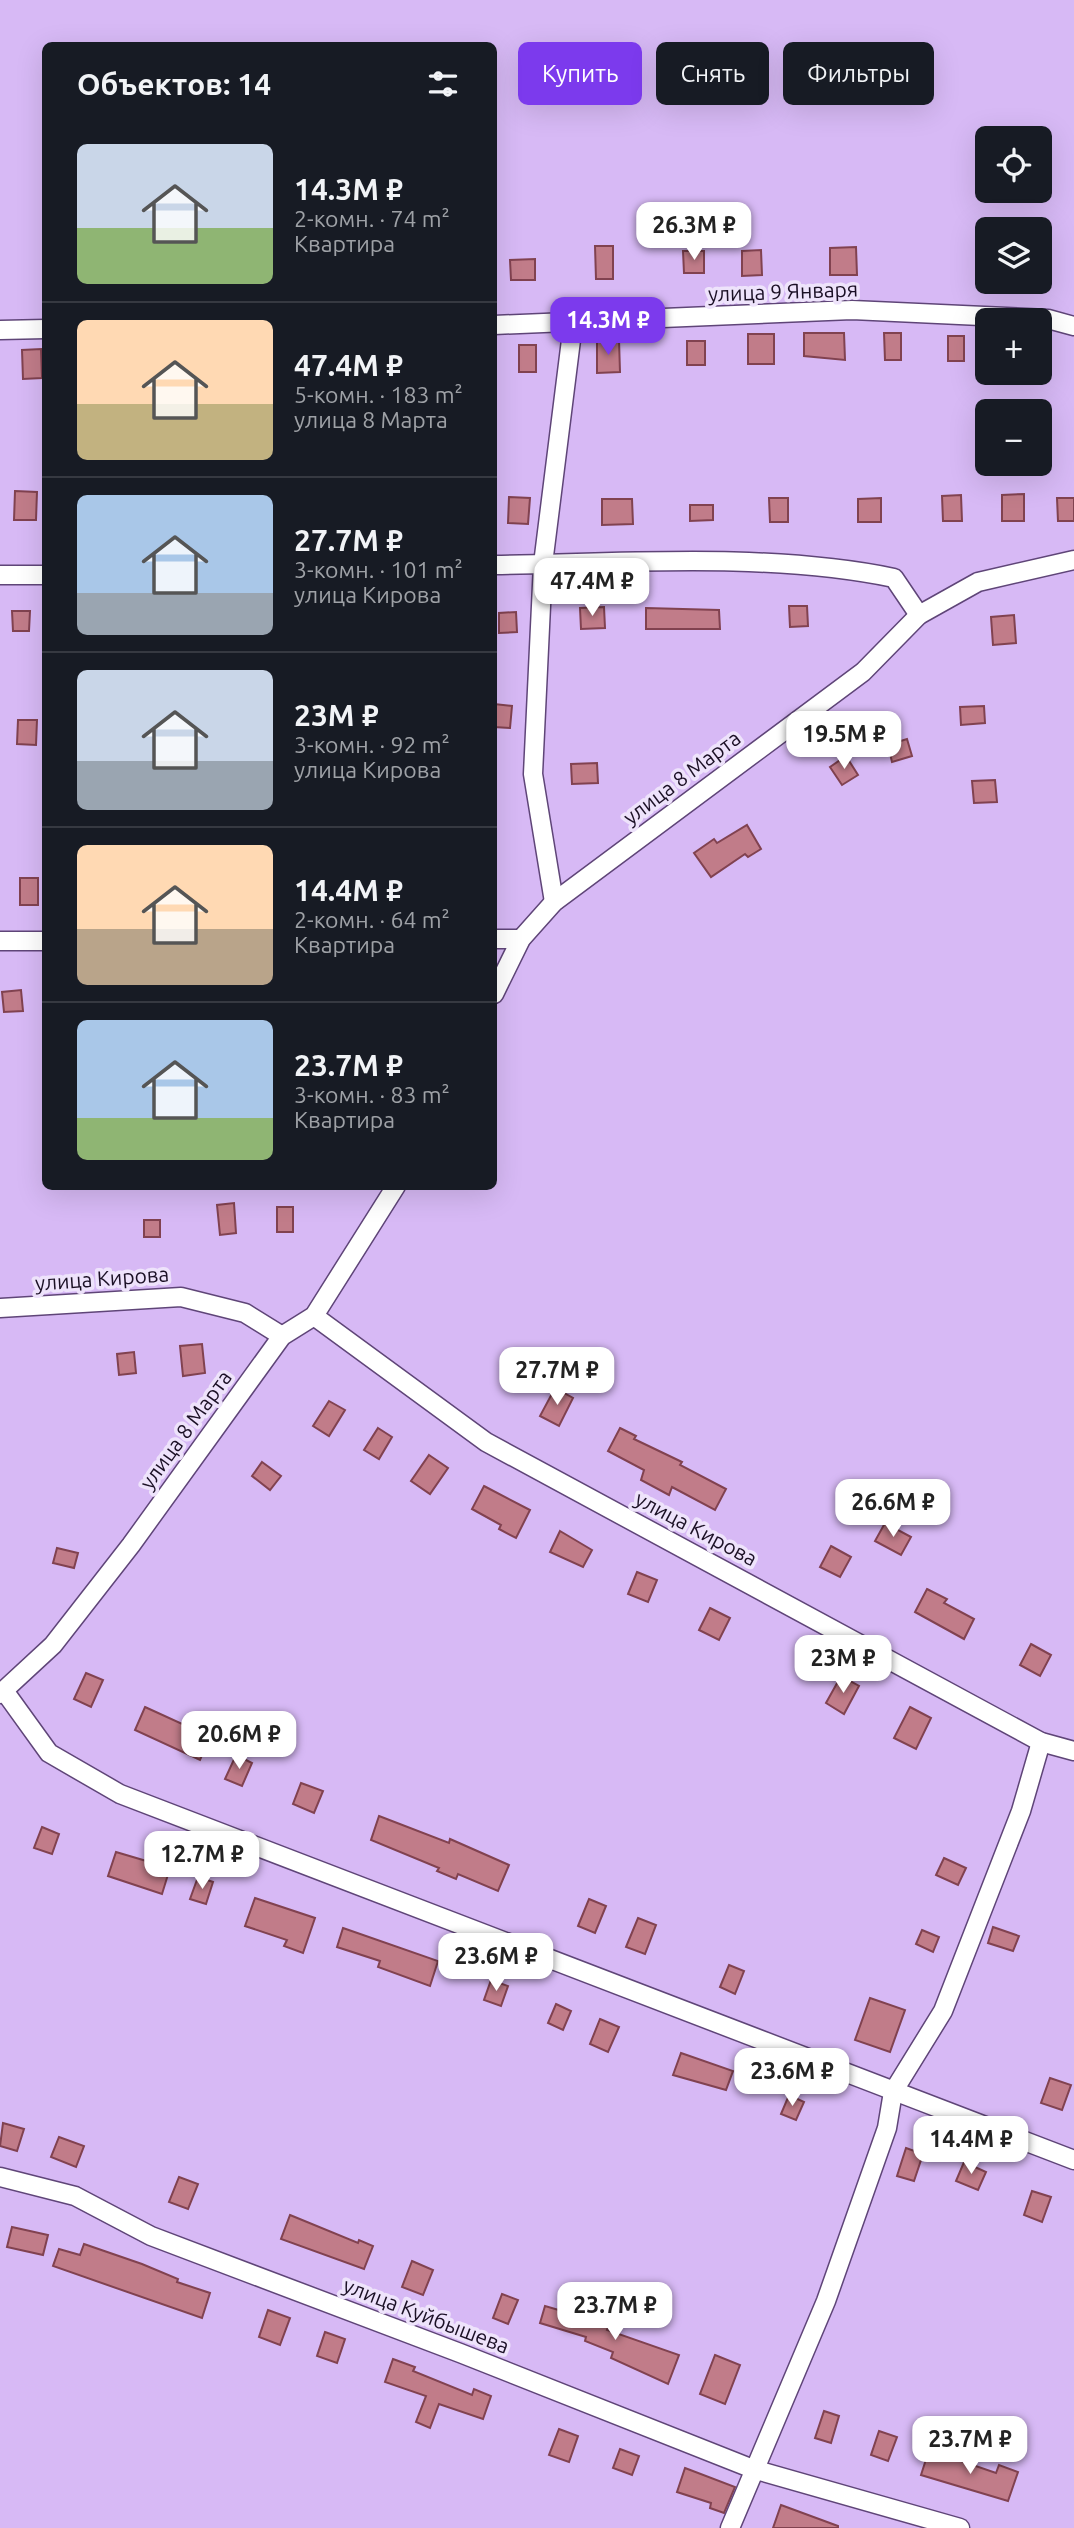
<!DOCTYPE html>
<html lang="ru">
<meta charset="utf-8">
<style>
body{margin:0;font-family:Ubuntu,sans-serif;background:#20242c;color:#f1f3f6;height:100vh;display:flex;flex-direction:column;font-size:26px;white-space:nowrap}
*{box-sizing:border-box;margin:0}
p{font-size:23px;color:#9ea1a6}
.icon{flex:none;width:38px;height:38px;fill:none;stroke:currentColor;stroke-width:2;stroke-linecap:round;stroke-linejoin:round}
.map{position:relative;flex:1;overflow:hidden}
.panel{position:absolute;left:42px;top:42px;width:455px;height:1148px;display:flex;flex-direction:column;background:#171b24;border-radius:10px;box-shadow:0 7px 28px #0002}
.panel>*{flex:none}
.banner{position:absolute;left:518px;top:42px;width:450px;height:63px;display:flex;gap:14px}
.tools{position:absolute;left:975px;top:126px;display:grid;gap:14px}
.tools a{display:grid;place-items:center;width:77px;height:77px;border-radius:10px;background:#171b24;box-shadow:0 7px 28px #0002;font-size:35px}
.price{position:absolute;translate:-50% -60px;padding:0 16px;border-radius:14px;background:#fff;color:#222;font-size:23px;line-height:46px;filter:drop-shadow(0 2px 4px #0008)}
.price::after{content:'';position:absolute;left:50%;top:42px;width:21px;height:16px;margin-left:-10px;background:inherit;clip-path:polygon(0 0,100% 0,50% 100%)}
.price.active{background:#7c3aed;color:#fff}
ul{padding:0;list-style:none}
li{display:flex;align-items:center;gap:21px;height:175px;padding:0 35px}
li+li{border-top:2px solid #363941}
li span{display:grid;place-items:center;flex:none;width:196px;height:140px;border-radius:10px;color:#555}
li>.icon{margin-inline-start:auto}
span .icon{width:84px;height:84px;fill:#fffc;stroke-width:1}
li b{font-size:30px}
h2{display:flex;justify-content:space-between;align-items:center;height:84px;padding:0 35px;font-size:30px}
.tag{padding:0 24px;border-radius:10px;background:#171b24;box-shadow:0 7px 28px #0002;font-size:24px;line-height:63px}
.tag.active{background:#7c3aed;color:#fff}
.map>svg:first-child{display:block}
.building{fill:#c17c89;stroke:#814250;stroke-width:2}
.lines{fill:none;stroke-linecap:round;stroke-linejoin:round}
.street-casing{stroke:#5f4578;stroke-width:21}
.street{stroke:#fff;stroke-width:18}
.labels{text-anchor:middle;stroke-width:7;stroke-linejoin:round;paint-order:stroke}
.street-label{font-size:21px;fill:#1b1025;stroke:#eee3fb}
</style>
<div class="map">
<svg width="1074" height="2528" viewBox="0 0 1074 2528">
<rect width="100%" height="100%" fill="#d7b9f5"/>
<g class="building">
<polygon points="595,246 613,246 613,279 596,279"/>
<polygon points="856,247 857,275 830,275 830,248"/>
<polygon points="761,250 762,275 742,276 742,251"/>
<polygon points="683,251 704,251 704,273 684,273"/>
<polygon points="535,259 535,280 511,280 510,260"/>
<polygon points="804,333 844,333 845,360 804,356"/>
<polygon points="884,333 901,333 901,360 885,360"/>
<rect x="748" y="334" width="26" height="30"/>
<rect x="948" y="336" width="16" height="25"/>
<polygon points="619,340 620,372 597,373 597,341"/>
<rect x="687" y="341" width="18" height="24"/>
<rect x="519" y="345" width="17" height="27"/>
<polygon points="41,349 42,378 23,379 22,350"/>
<polygon points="15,491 37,492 36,520 14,520"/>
<polygon points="1024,494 1024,521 1002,521 1002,495"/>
<polygon points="961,495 962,521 943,521 942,496"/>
<polygon points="509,497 530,498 528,524 508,523"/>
<polygon points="769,498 788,498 788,522 770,522"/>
<polygon points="881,498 881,522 858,522 858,499"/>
<polygon points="1057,498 1074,498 1074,521 1058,521"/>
<polygon points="602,499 632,499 633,524 602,525"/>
<polygon points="690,505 713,505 713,520 690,521"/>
<polygon points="789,606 807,606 808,626 790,627"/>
<polygon points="604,607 605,628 581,629 580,608"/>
<polygon points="646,608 719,610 720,629 646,629"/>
<polygon points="12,611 30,611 29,631 13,631"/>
<polygon points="516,612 517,632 499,633 499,613"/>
<polygon points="1014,615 1016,643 993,645 991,617"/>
<polygon points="494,704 512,706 510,728 494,727"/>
<polygon points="984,706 985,723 961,725 960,707"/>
<polygon points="18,720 37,720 36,745 17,744"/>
<polygon points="907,739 912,756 892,762 888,745"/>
<polygon points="846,756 858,775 842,785 830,767"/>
<polygon points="597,763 598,783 572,784 571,764"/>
<polygon points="995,780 997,802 974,803 972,781"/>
<polygon points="747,825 761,849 748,857 745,854 711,877 694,853 714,839 717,843"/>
<rect x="20" y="878" width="18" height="27"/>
<polygon points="21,990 23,1011 4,1012 2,992"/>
<polygon points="234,1203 236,1233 220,1235 217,1205"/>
<rect x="277" y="1207" width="16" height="25"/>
<rect x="144" y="1220" width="16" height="17"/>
<polygon points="202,1344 205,1373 183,1376 180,1346"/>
<polygon points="134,1352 136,1373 119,1375 117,1354"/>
<polygon points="555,1388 573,1398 559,1426 540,1416"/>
<polygon points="329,1401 345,1410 329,1436 313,1426"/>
<polygon points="378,1428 392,1437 379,1459 364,1450"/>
<polygon points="620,1428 636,1436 634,1439 682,1462 680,1465 726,1489 715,1510 672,1487 669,1495 641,1480 644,1470 608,1451"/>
<polygon points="429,1455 448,1468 430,1494 411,1481"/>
<polygon points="262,1462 281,1476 270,1490 252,1476"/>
<polygon points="484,1486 530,1510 516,1538 499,1529 501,1525 472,1509"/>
<polygon points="885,1523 911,1537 901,1555 875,1541"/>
<polygon points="560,1531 592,1550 583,1567 550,1552"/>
<polygon points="831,1546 851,1557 840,1577 820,1567"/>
<polygon points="57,1548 78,1553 74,1568 53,1563"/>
<polygon points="637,1572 657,1580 648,1602 628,1594"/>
<polygon points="927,1589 947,1599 944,1603 974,1619 964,1639 915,1612"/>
<polygon points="710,1608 730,1618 719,1640 699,1630"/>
<polygon points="1031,1644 1051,1655 1040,1676 1020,1665"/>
<polygon points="86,1673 103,1680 91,1707 74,1699"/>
<polygon points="841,1676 859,1686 844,1714 826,1703"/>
<polygon points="145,1707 193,1729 196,1723 213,1730 200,1760 135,1730"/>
<polygon points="910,1707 931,1718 916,1749 894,1738"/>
<polygon points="236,1755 252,1763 242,1786 225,1779"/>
<polygon points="301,1783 323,1791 314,1813 293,1804"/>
<polygon points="379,1816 449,1843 450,1839 509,1865 498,1891 458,1874 456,1879 437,1871 439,1868 371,1840"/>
<polygon points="42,1827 59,1834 52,1854 34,1848"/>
<polygon points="116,1852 170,1868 162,1894 108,1876"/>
<polygon points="944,1858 966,1868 958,1885 936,1875"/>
<polygon points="198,1877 213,1882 206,1904 190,1899"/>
<polygon points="255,1898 315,1918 303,1953 284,1946 287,1940 245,1926"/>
<polygon points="589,1899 606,1906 595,1933 578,1926"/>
<polygon points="638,1918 656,1925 645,1954 626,1947"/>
<polygon points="993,1927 1019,1936 1013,1951 988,1943"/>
<polygon points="343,1928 438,1961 430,1986 378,1967 380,1961 337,1947"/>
<polygon points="922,1930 939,1937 933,1952 916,1944"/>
<polygon points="729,1965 744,1971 735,1994 720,1987"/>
<polygon points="491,1980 508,1986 501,2006 484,2000"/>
<polygon points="870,1998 905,2010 890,2052 855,2040"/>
<polygon points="556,2004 571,2011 563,2030 548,2023"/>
<polygon points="600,2019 619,2027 608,2052 590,2044"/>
<polygon points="681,2053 733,2071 726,2090 673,2075"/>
<polygon points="1050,2078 1071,2085 1062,2110 1041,2103"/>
<polygon points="789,2095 804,2102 796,2120 781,2114"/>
<polygon points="3,2123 24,2129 17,2151 0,2146"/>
<polygon points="59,2137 84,2146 76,2167 51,2157"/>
<polygon points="906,2148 923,2154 914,2181 897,2176"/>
<polygon points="964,2162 986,2172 978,2190 956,2181"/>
<polygon points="179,2177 198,2184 188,2209 169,2202"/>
<polygon points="1032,2191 1051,2197 1042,2222 1024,2215"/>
<polygon points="290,2215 358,2243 359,2240 373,2246 364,2269 281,2239"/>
<polygon points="12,2227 48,2235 43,2255 7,2247"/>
<polygon points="84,2244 142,2264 178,2279 177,2282 210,2293 202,2318 53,2266 59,2249 80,2255"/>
<polygon points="412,2261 433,2270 423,2295 402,2287"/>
<polygon points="502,2294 518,2300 508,2324 493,2318"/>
<polygon points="599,2304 615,2311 607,2330 679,2355 668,2384 611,2358 613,2352 585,2341 586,2337 540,2323 545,2306 593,2320"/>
<polygon points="268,2310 290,2318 280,2345 259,2337"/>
<polygon points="325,2332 345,2339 337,2363 317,2356"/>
<polygon points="715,2355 740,2365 725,2404 700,2394"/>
<polygon points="393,2359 415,2367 413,2371 472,2395 474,2389 491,2396 483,2419 439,2404 430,2428 416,2422 426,2396 385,2382"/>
<polygon points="824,2411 839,2416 831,2443 815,2438"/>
<polygon points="559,2429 578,2436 569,2462 549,2455"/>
<polygon points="879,2431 897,2437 888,2461 871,2455"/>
<polygon points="620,2449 639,2456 632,2475 613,2468"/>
<polygon points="929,2450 996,2473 999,2465 1018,2472 1008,2501 921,2475"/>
<polygon points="685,2468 735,2487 724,2513 710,2508 711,2503 677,2492"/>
<polygon points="781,2505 838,2526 838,2528 773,2528"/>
</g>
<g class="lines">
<defs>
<g id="street">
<polyline points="494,325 852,310 1048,319 1074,326"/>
<polyline points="0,330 46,329"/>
<path d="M494,565C621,563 769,552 894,578L919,615"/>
<polyline points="0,575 46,575"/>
<polyline points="554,902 533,774 543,564 573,324"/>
<polyline points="494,939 521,939"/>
<polyline points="0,941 46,941"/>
<polyline points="494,994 521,939 554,902 863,672 919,615 978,582 1074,560"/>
<polyline points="0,1308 181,1297 245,1313 282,1336"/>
<polyline points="314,1316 486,1442 1041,1742 1074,1751"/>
<polyline points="5,1692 49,1753 120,1794 1074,2160"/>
<polyline points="0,1694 53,1645 131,1545 282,1336 314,1316 396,1186"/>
<polyline points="0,2177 75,2196 151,2236 460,2353 753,2469 960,2528"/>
<polyline points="730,2528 826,2301 887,2128 893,2092 943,2011 1021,1811 1041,1742"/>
</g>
</defs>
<use href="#street" class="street-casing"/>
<use href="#street" class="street"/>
</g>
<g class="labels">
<g class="street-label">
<text transform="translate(783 292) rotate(-2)" y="7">улица 9 Января</text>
<text transform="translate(682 778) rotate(-37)" y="7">улица 8 Марта</text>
<text transform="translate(102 1279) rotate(-4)" y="7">улица Кирова</text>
<text transform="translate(186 1430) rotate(-54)" y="7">улица 8 Марта</text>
<text transform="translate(696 1529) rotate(28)" y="7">улица Кирова</text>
<text transform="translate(426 2316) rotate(21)" y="7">улица Куйбышева</text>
</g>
</g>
</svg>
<div class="tools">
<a><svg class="icon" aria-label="locate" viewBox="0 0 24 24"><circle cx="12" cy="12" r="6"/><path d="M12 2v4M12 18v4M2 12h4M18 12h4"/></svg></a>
<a><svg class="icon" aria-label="layers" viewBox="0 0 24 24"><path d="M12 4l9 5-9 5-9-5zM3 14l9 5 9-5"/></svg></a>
<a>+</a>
<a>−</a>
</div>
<b class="price" style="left:694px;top:262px">26.3M ₽</b>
<b class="price active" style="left:608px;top:357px">14.3M ₽</b>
<b class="price" style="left:592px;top:618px">47.4M ₽</b>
<b class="price" style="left:844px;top:771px">19.5M ₽</b>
<b class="price" style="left:557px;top:1407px">27.7M ₽</b>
<b class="price" style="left:893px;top:1539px">26.6M ₽</b>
<b class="price" style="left:843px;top:1695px">23M ₽</b>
<b class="price" style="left:239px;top:1771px">20.6M ₽</b>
<b class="price" style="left:202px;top:1891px">12.7M ₽</b>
<b class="price" style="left:496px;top:1993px">23.6M ₽</b>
<b class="price" style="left:792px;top:2108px">23.6M ₽</b>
<b class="price" style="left:971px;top:2176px">14.4M ₽</b>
<b class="price" style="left:615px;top:2342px">23.7M ₽</b>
<b class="price" style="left:970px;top:2476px">23.7M ₽</b>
<div class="banner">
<a class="tag active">Купить</a>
<a class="tag">Снять</a>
<a class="tag">Фильтры</a>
</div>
<section class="panel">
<h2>Объектов: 14<svg class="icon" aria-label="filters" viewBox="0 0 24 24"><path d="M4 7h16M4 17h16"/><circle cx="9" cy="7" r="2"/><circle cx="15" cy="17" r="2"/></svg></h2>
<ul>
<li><span style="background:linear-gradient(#c9d6e8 60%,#8fb573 0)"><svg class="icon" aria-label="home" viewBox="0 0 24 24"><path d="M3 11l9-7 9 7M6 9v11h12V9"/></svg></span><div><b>14.3M ₽</b><p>2-комн. · 74 m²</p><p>Квартира</p></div></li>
<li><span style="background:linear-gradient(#ffd9b3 60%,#c2b280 0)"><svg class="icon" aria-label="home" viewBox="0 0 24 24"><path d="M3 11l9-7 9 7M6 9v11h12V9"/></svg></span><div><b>47.4M ₽</b><p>5-комн. · 183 m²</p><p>улица 8 Марта</p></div></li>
<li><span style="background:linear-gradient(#a9c7e8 70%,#9aa5b1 0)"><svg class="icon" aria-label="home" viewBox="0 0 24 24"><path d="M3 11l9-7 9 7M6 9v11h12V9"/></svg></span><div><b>27.7M ₽</b><p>3-комн. · 101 m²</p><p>улица Кирова</p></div></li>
<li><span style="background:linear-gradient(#c9d6e8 65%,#9aa5b1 0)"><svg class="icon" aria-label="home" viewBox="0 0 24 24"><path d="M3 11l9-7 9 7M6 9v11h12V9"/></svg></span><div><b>23M ₽</b><p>3-комн. · 92 m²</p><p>улица Кирова</p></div></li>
<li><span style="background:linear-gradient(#ffd9b3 60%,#b9a48a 0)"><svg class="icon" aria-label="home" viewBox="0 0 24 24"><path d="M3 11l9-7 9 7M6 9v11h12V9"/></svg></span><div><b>14.4M ₽</b><p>2-комн. · 64 m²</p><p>Квартира</p></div></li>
<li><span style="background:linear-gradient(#a9c7e8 70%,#8fb573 0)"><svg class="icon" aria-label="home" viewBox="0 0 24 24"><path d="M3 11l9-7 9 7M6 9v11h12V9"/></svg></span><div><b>23.7M ₽</b><p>3-комн. · 83 m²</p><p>Квартира</p></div></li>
</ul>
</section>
</div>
